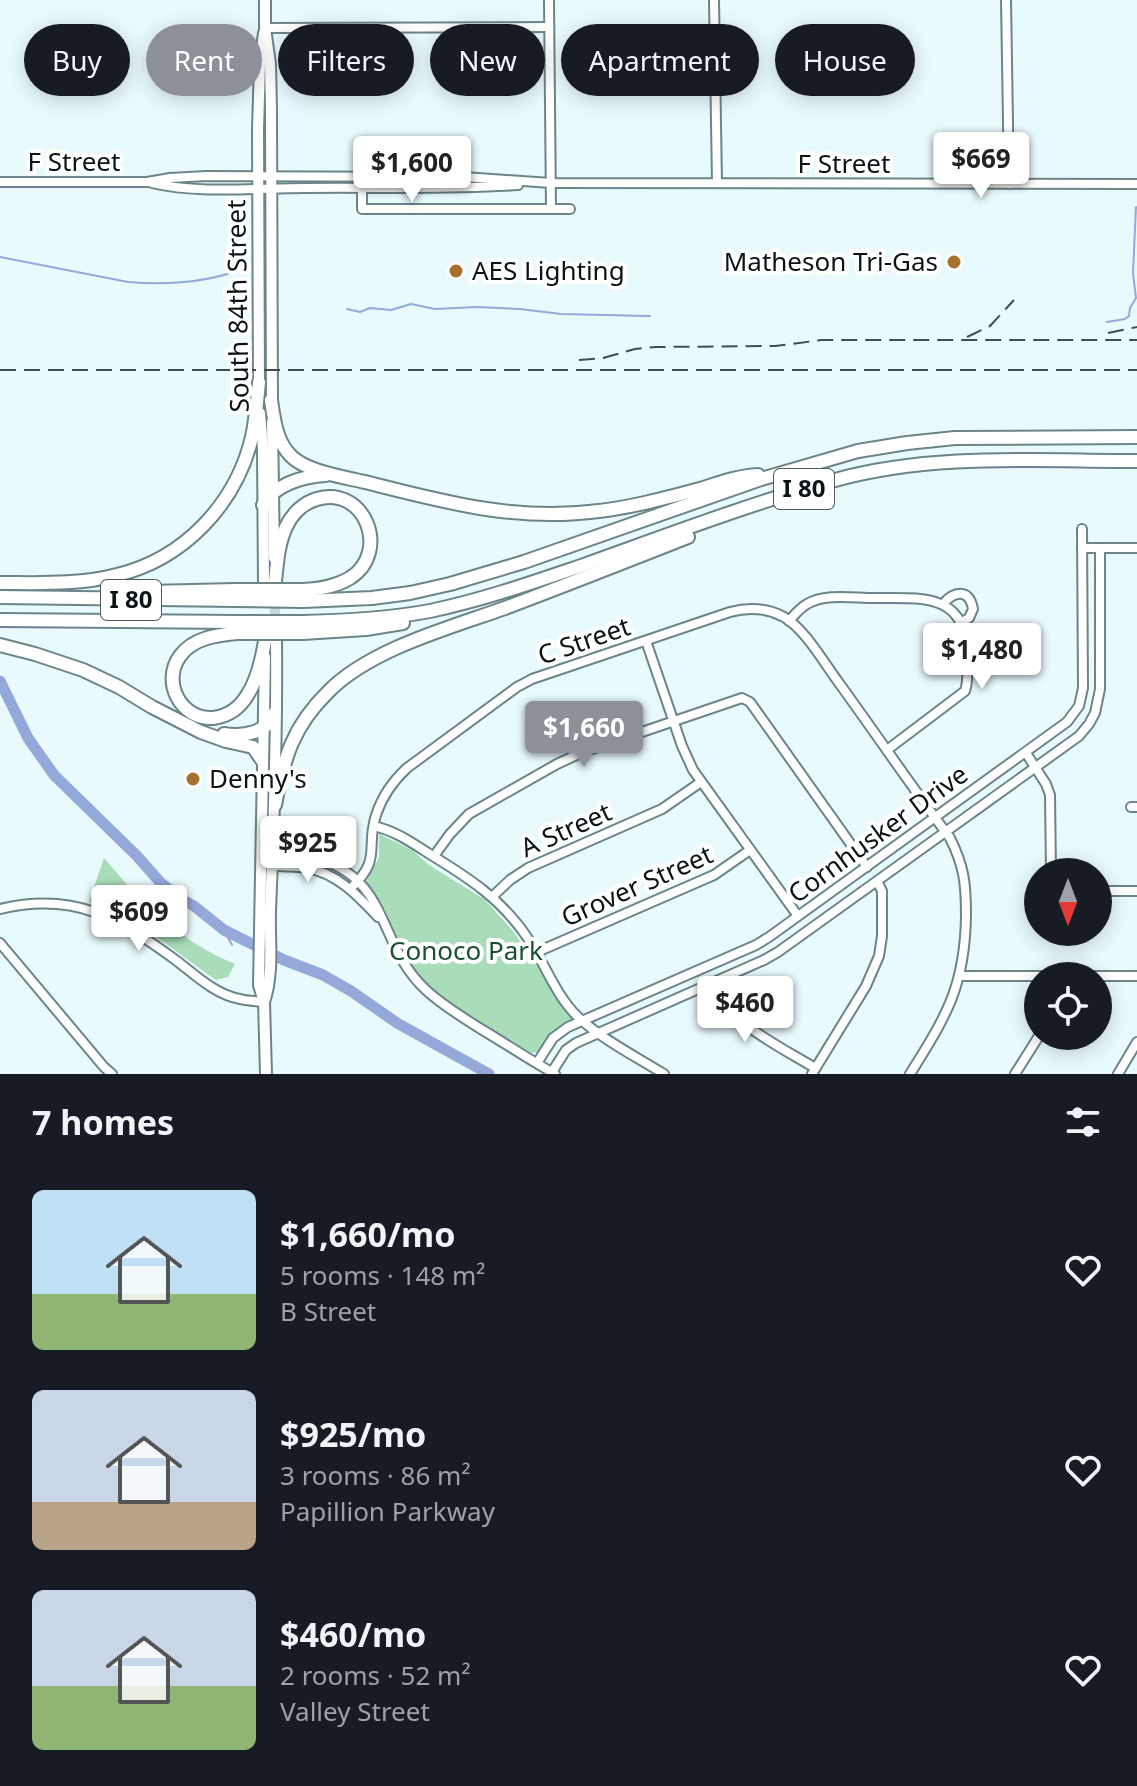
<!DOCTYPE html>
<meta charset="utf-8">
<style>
body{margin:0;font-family:"Noto Sans",sans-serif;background:#242831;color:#f1f3f6;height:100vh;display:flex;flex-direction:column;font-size:30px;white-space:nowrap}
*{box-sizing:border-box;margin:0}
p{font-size:26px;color:#9ea1a6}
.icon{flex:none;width:44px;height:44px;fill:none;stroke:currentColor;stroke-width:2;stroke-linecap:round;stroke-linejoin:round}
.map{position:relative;height:1074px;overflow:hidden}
.drawer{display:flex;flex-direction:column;background:#171b24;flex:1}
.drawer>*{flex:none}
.guide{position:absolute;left:24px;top:24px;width:1090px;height:72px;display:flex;gap:16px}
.needle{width:52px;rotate:180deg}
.fabs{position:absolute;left:1024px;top:858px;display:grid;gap:16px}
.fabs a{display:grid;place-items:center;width:88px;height:88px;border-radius:50%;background:#171b24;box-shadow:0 4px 20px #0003;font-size:40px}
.price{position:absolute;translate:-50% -68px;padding:0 18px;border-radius:8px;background:#fff;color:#222;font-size:26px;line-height:52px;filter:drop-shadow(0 2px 4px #0008)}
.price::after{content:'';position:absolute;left:50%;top:48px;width:24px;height:18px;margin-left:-12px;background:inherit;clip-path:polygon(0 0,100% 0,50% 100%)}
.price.on{background:#8c9099;color:#fff}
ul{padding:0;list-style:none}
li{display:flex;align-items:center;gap:24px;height:200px;padding:0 32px}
li span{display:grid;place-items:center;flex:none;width:224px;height:160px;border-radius:12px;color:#555}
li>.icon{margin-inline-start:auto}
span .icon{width:96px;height:96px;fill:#fffc;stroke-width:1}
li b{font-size:34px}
h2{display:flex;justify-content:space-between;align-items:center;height:96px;padding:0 32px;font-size:34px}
.tag{padding:0 28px;border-radius:36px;background:#171b24;box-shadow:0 4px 20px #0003;font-size:28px;line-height:72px}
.tag.on{background:#8c9099;color:#fff}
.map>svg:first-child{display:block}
.green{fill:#a9dcb8}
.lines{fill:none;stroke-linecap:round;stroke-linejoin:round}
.stream{stroke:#94a8d9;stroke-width:2}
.river{stroke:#94a8d9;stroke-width:11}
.major-tunnel{stroke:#c7d8da;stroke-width:10;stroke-dasharray:10 5;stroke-linecap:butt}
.minor-casing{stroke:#6b858a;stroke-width:12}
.major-casing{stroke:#6b858a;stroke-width:14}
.highway-casing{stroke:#6b858a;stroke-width:16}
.minor{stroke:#fff;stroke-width:8}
.major{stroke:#fff;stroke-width:10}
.highway{stroke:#fff;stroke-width:12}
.rail{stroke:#404d4f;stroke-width:2;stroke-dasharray:16 8;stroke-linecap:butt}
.highway-bridge-casing{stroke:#6b858a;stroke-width:16;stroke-linecap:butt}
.highway-bridge{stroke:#fff;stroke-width:12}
.poi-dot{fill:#a8702d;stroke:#fff;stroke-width:3}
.labels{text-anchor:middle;stroke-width:8;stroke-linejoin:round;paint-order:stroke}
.shield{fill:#fff;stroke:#535a5c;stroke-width:2}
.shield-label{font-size:24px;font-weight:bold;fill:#091416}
.street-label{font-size:26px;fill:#091416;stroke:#fff}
.poi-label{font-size:26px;fill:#091416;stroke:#fff;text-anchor:start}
.park-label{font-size:26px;fill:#17522f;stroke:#fff}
</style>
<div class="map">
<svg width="1137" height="1074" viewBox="0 0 1137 1074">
<rect width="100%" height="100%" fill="#e9fafd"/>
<g class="green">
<path d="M379,834L412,850L429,865L484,899L514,932L573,1020L553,1031L538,1052L532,1053L524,1049C489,1027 439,1002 414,969C393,941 391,908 366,882L379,857Z"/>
<path d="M104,858C140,901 182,943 235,964L228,977L216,980C175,951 137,919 89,902Z"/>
</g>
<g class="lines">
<g class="stream">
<path d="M0,257L128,282C166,285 206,283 242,269"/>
<polyline points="347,309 360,312 370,308 391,310 411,304 435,309 477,307 520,309 561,314 650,316"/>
<polyline points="1107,322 1125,319 1129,316 1130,308 1136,298 1133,273 1136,207"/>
<polyline points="224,930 232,945"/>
</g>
<polyline class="river" points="0,681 28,738 54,775 137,856 160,882 181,899 194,906 224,930 284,960 323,975 351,991 397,1023 489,1074"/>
<polyline class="major-tunnel" points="275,593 275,629"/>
<defs>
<g id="minor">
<polyline points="549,0 551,209"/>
<polyline points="714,0 717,183"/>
<polyline points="1006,0 1009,184"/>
<polyline points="265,28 549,27"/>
<polyline points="0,182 147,182 170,178 206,176 464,177 551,183 1137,184"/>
<path d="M152,183C197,194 258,188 305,188C376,187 447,190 518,185"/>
<polyline points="362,188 362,209 570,209"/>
<polyline points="1082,548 1137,548"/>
<path d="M943,604C954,591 969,588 973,609L969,618L962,622"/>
<path d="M789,621C794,615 800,608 807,604C825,593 853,598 874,598C921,598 967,592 967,655C967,667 969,680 965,691L887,750"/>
<polyline points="646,641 682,746 693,770 798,916"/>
<polyline points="1026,753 1046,784 1050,795 1051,872"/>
<polyline points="1131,807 1137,807"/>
<path d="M374,826C395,831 411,842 428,853C469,878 502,899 529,940C545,964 556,996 578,1017C603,1040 635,1056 664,1074"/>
<path d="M266,855C282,852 300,855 315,858C391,878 376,944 426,990C442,1005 462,1017 481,1029C506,1044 530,1060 555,1074"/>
<polyline points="434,856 450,834 469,814 557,764 583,752 742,698 750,702 867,867"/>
<path d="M269,865C281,867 294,866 307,868C337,873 358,896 378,917"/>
<path d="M350,889C383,858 365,849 376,815C382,797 394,780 407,768L517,687L532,679L730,612C748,607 767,608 784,617C805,629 824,663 839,683C876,734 912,787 950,838C964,866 966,883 966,915C965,986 947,1015 910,1074"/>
<polyline points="1098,891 1137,891"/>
<polyline points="493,896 510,880 528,868 662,809 701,782"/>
<path d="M0,909C75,891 118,918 177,961C195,975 216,995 240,999C247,1001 256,1001 264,1002"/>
<polyline points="0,943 104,1067 112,1074"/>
<polyline points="537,952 714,875 750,850"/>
<polyline points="960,976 1137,976"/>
<path d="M711,983C732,1025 777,1045 815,1068"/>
<polyline points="537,1063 553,1038 568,1027 756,945 769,937 1067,722 1079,706 1083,688 1082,529"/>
<polyline points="552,1072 566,1050 576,1043 764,960 778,952 1079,736 1089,724 1095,713 1100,689 1100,548"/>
<polyline points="812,1074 866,986 879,956 882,936 882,891 877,881"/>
<polyline points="1015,1074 1039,1036"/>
<polyline points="1118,1074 1137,1042"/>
</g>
<g id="major">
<polyline points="265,0 265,28 270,64 271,109 272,406"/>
<polyline points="259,389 258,129 260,63 264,33"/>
<polyline points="260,413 263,449 264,585"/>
<polyline points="272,422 274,558"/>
<polyline points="265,657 259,985 264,1002 266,1074"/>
<path d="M264,1002C274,973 269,940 270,910C274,820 277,729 276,639"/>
</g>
<g id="highway">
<path d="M271,400C274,420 276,441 291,456C307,472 344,477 365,482C444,502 516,522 599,511C633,507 666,498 700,489C719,483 738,476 758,475"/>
<path d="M263,505C275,484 304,476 326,475"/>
<path d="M275,582C277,563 278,544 286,527C292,514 303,503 317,499C365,485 391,552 350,578C335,587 319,589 303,590"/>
<path d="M0,583C39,583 79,585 117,575C184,559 236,504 252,437C256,419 257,401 259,382"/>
<polyline points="148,592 236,590"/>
<polyline points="0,597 236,600"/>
<polyline points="303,601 372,598 410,593 450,584 524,562 761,479 858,451 907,443 955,438 1137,437"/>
<polyline points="0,620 237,622"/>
<path d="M303,622C345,621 388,619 430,611C482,600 531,583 581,566C665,536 749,504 835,480C932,453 1037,461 1137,461"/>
<path d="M237,633C216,635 193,638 180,656C161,682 181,720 213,718C229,716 240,708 248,694C258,678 262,659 265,641"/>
<polyline points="303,633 366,629 403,623"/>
<polyline points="0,645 35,654 83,670 119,687 152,707 201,732 226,741 253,747 262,760"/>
<path d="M224,734C244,737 268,733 275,712"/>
<path d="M275,805C284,757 293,726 329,691C371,649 449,628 505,608C566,585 627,561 688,537"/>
</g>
</defs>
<use href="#minor" class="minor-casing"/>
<use href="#major" class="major-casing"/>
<use href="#highway" class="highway-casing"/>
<use href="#minor" class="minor"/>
<use href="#major" class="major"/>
<use href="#highway" class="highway"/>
<g class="rail">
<polyline points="1108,333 1137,327"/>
<polyline points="967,337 990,326 1014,300"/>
<polyline points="579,360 603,358 635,349 656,347 775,346 822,340 1137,340"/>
<polyline points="0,370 1137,370"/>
</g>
<defs>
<g id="highway-bridge">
<polyline points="236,590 303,590"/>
<polyline points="236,600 303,601"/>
<polyline points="237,622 303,622"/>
<polyline points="237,633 303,633"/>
</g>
</defs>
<use href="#highway-bridge" class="highway-bridge-casing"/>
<use href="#highway-bridge" class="highway-bridge"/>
</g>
<g class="poi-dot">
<circle cx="954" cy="262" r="8"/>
<circle cx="456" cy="271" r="8"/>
<circle cx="193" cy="779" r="8"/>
</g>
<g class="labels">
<g class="shield">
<rect x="774" y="469" width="60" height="40" rx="6"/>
<rect x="101" y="580" width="60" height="40" rx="6"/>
</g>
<g class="shield-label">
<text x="804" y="497">I 80</text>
<text x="131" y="608">I 80</text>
</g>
<g class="street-label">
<text x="74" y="171">F Street</text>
<text x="844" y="173">F Street</text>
<text transform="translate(238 306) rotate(-91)" y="9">South 84th Street</text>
<text transform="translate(584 641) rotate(-19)" y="9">C Street</text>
<text transform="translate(566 830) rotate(-24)" y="9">A Street</text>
<text transform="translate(878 834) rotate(-36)" y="9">Cornhusker Drive</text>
<text transform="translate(637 886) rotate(-24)" y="9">Grover Street</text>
</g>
<g class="poi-label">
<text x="938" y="271" text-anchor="end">Matheson Tri-Gas</text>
<text x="472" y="280">AES Lighting</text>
<text x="209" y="788">Denny's</text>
</g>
<g class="park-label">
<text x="466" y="960">Conoco Park</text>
</g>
</g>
</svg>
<div class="fabs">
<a><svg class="needle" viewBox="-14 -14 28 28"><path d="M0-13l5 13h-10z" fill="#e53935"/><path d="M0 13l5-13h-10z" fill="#9ea1a6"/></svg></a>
<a><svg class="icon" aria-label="locate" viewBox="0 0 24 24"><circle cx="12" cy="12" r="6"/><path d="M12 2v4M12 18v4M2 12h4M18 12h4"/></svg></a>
</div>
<b class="price" style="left:981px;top:200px">$669</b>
<b class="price" style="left:412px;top:204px">$1,600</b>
<b class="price" style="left:982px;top:691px">$1,480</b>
<b class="price on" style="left:584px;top:769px">$1,660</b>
<b class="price" style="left:308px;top:884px">$925</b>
<b class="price" style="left:139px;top:953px">$609</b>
<b class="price" style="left:745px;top:1044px">$460</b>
<div class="guide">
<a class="tag">Buy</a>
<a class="tag on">Rent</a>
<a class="tag">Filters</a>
<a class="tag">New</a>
<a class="tag">Apartment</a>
<a class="tag">House</a>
</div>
</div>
<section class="drawer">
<h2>7 homes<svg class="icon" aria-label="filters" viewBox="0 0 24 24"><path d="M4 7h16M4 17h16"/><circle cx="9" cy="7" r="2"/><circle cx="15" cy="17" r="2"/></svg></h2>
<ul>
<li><span style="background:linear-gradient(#bfe0f5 65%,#8fb573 0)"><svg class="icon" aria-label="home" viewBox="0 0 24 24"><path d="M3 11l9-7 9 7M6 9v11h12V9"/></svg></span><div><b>$1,660/mo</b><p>5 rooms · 148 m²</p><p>B Street</p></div><svg class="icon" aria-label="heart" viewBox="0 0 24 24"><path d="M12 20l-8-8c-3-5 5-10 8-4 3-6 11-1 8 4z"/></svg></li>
<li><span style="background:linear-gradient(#c9d6e8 70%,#b9a48a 0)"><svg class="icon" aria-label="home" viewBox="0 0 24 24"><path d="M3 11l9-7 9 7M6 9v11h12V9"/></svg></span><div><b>$925/mo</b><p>3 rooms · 86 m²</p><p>Papillion Parkway</p></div><svg class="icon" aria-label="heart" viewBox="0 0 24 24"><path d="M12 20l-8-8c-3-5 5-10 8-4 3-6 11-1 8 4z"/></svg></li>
<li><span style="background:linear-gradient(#c9d6e8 60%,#8fb573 0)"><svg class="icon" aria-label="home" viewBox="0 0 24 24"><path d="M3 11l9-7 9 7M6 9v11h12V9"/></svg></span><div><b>$460/mo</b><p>2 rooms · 52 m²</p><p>Valley Street</p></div><svg class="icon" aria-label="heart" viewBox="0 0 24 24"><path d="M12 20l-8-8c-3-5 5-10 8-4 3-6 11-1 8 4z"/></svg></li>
</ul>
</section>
